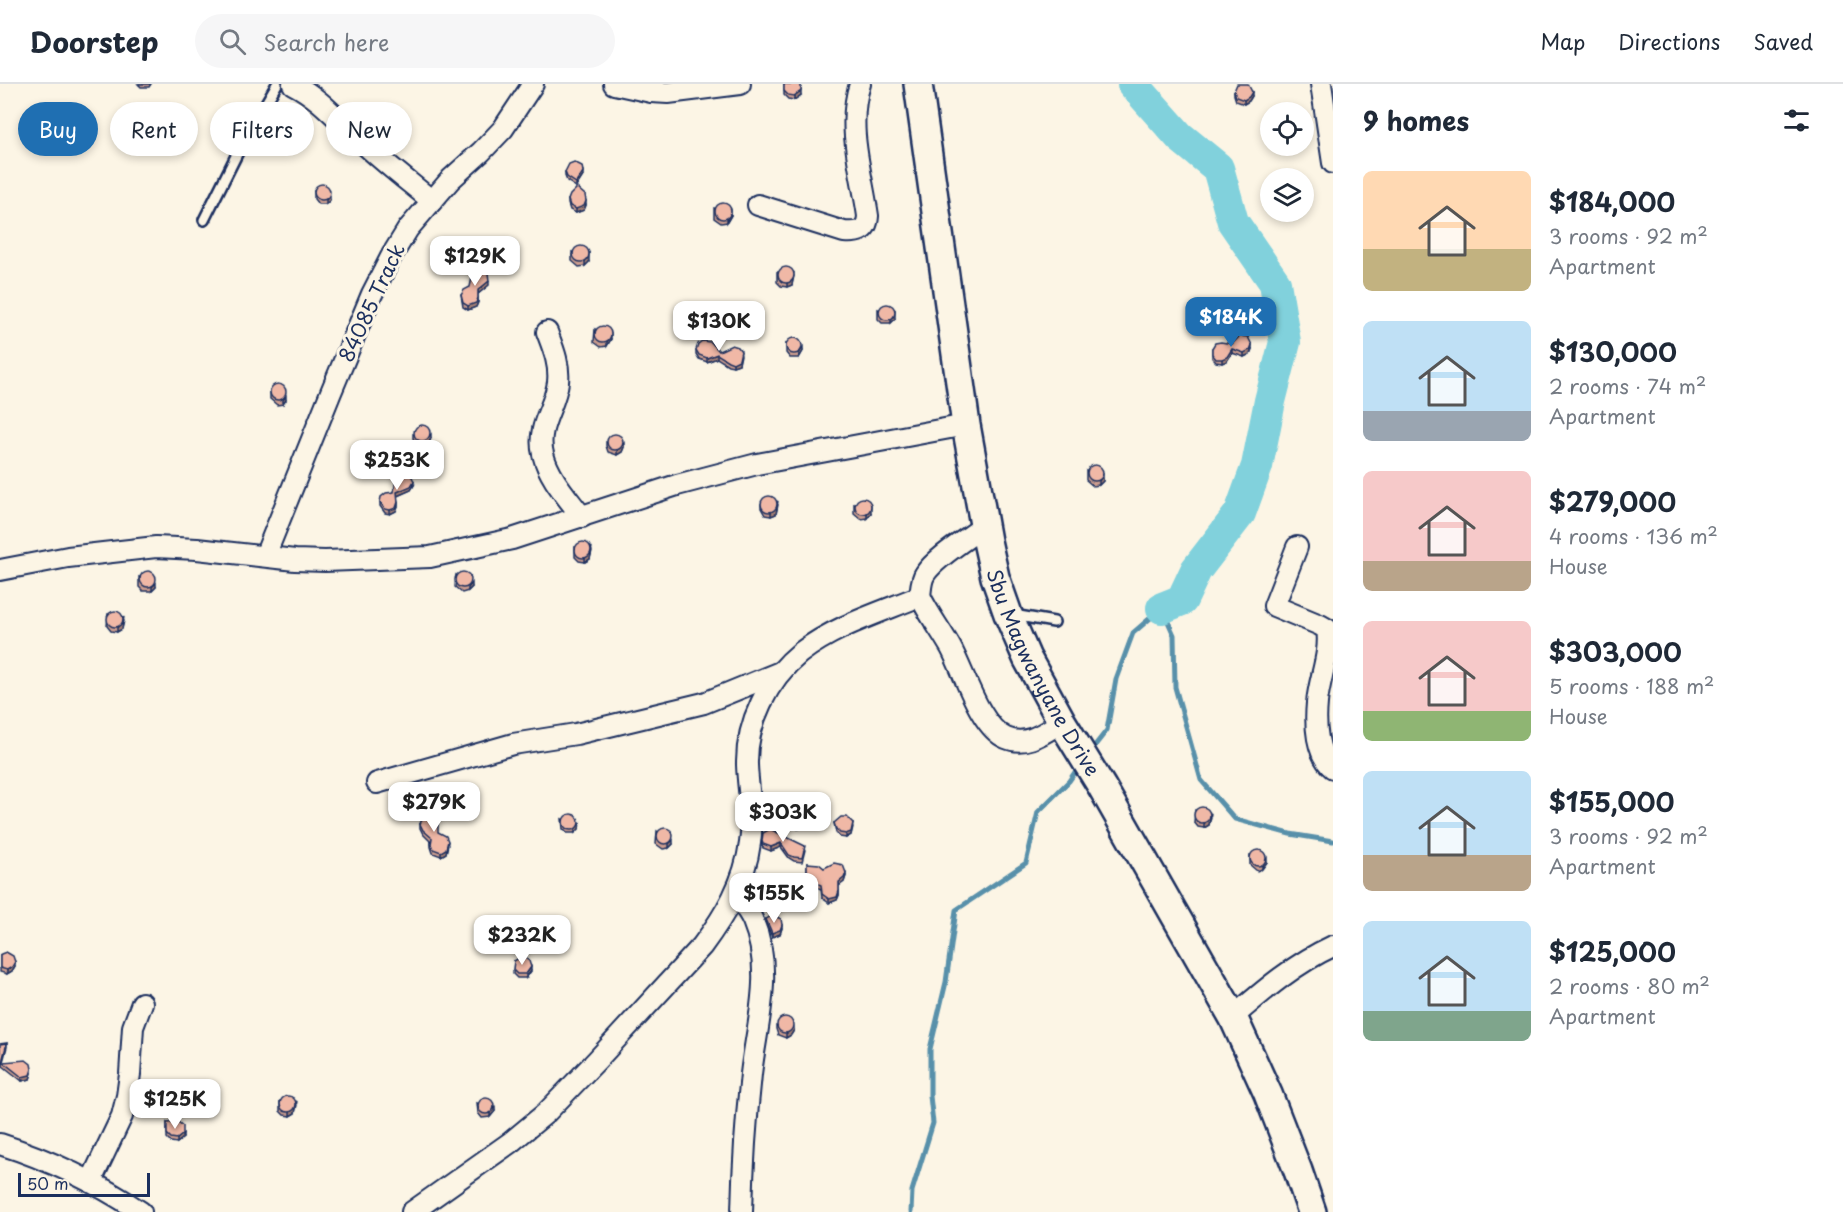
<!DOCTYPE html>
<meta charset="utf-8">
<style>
body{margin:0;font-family:"Playpen Sans",sans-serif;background:#f6f6f7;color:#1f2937;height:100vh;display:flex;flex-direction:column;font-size:22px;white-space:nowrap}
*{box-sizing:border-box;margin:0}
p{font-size:20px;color:#747a83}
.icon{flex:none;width:33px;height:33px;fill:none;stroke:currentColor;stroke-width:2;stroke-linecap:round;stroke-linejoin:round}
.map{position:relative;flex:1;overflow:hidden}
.drawer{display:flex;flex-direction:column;background:#fff;width:510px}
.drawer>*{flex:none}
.banner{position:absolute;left:18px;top:18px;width:570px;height:54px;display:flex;gap:12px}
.buttons{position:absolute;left:1260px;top:18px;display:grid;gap:12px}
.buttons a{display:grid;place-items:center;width:54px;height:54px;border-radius:50%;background:#fff;box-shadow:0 3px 9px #0003;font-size:30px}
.scale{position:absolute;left:18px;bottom:15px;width:132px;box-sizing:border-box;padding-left:6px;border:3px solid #1b2f5e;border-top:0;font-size:16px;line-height:21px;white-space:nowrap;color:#1b2f5e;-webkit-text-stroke:4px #fcf5e5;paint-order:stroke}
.price{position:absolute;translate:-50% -51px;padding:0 14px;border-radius:12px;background:#fff;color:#222;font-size:20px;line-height:39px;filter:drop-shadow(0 2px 3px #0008)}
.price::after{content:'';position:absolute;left:50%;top:36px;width:18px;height:14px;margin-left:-9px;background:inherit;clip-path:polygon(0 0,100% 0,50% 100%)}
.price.selected{background:#1f6fb2;color:#fff}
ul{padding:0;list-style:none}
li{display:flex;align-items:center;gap:18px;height:150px;padding:0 30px}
li span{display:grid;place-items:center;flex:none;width:168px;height:120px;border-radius:9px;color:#555}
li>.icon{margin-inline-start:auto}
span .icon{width:72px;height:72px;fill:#fffc;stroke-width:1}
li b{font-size:26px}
h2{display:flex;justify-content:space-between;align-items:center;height:72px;padding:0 30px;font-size:26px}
.pill{padding:0 21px;border-radius:27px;background:#fff;box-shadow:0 3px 9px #0003;font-size:21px;line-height:54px}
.pill.selected{background:#1f6fb2;color:#fff}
header{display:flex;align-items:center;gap:36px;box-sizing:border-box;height:84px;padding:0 30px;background:#fff;border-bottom:2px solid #e0e1e3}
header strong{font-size:28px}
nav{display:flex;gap:33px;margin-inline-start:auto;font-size:21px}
.search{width:420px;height:54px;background:#f6f6f7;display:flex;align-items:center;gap:15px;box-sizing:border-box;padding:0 21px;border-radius:33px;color:#747a83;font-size:22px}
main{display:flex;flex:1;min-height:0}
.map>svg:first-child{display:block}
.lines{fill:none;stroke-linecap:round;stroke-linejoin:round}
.stream{stroke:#5890aa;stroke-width:5}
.river{stroke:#81d1dc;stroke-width:32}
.lane-casing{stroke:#1b2f5e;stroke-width:14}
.street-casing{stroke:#1b2f5e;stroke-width:24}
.secondary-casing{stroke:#1b2f5e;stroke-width:32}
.lane{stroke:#fcf5e5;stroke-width:9}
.street{stroke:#fcf5e5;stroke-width:20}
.secondary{stroke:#fcf5e5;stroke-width:27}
.wall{fill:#ce9e8f;stroke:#1b2f5e;stroke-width:1.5}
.shaded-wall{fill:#a88174;stroke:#1b2f5e;stroke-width:1.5}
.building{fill:#f0b8a6;stroke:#1b2f5e;stroke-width:1.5}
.labels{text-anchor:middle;stroke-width:6;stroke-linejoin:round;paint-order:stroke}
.street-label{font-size:20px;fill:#1b2f5e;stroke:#fcf5e5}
</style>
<header>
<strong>Doorstep</strong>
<div class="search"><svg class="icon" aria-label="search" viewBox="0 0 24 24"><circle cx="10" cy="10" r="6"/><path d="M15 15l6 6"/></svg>Search here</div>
<nav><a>Map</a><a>Directions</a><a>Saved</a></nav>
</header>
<main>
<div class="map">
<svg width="1333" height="1128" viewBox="0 0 1333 1128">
<rect width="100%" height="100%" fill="#fcf5e5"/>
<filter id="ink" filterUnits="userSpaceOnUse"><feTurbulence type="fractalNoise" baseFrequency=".0167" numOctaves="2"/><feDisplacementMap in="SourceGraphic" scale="12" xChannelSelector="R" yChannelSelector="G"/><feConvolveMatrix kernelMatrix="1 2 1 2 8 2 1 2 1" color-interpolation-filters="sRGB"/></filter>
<g filter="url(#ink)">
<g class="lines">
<g class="stream">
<polyline points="1089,669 1107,646 1116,595 1133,549 1162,524 1174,551 1175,603 1201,696 1235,735 1290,750 1333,757"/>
<polyline points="911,1128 912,1107 933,1039 930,1012 930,965 946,898 956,826 1026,779 1038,728 1069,697 1080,681"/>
</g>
<polyline class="river" points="1133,0 1180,53 1218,84 1233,138 1275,199 1285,258 1270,317 1257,382 1240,429 1196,486 1182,516 1162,524"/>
<defs>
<g id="lane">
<polyline points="204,136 241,62 277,0"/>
<polyline points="1013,531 1054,538"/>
</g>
<g id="street">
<path d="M293,0C319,13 339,37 361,57C383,78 408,97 432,117"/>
<polyline points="614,0 651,8 668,9 740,0"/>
<polyline points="1321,0 1333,79"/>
<path d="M758,121L844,148C857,149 867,148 868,132C862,89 846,43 860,0"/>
<path d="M547,248C553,264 560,280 558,298C555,323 536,343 543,370C549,394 568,414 582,433"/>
<path d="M1297,463L1274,522L1320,541L1327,545C1331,570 1319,594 1317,619C1315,640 1316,670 1333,684"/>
<polyline points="265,472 331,308 372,210 392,171 408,145 451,95 481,68 503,45 533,0"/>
<polyline points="0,486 68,473 156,463 197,465 295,476 325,477 430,473 512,455 677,401 757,380 966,341"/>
<path d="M920,512C929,531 941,546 951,564C964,588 980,643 1006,654C1027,663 1045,648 1062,638"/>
<polyline points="377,699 513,660 576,650 704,619 780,588"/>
<path d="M735,810C741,818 749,827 753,837C774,887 757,939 751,990C746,1036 743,1082 742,1128"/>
<path d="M1233,933C1264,906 1296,879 1333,862"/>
<path d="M0,1060C50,1076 98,1099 141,1128"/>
<polyline points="91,1097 122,1032 127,1012 130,990 133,943 142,919"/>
<path d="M412,1128L511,1058L546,1029L597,976L702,862C725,831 745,798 750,759C754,733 748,707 747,681C746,639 768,595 800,569C835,542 879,529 920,512C921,505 921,496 925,490C935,474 968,454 984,442"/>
</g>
<g id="secondary">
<path id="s1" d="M918,0L966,341L987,457L995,493L1008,530L1027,574L1062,638L1102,703L1233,933L1268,1010L1298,1087L1312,1128"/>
</g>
</defs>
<use href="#lane" class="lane-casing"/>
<use href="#street" class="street-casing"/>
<use href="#secondary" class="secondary-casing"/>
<use href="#lane" class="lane"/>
<use href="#street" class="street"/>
<use href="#secondary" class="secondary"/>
</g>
<g class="wall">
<polygon points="138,0 151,0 149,3 141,3"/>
<polygon points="784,1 801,11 794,16 788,15 784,11"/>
<polygon points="1234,7 1252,12 1249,17 1244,20 1236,17 1234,11"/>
<polygon points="565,88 583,92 576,103 567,97 565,92"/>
<polygon points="314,106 330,116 326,120 318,120 314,115"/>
<polygon points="568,116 586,121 584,126 576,129 570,126 568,120"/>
<polygon points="714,124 731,131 727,138 721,139 714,134"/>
<polygon points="572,168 589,178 585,182 579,183 572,177"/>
<polygon points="777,188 794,192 792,201 787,203 781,202 777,198"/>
<polygon points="489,201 478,210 478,218 476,223 468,226 463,223 461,211"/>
<polygon points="878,225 895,235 891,239 882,239 878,235"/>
<polygon points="595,245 611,255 607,262 601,263 594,258"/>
<polygon points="786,260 803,267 799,274 790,274 786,269"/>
<polygon points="1212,264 1252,265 1250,270 1244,273 1232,269 1227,277 1222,279 1216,278 1212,274"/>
<polygon points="696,266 719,267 741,271 739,280 733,282 728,281 717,274 707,278 699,275 696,270"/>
<polygon points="270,306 286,316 283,320 277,321 270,315"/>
<polygon points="413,350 431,354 429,359 423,362 415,359 413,354"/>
<polygon points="606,358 624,363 622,368 617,371 608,368 606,362"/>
<polygon points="1086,387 1103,397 1099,401 1093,402 1086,396"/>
<polygon points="414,401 411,406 397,412 398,422 396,427 390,430 385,429 380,422 380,418 394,408"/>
<polygon points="854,419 871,429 867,434 861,435 854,429"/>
<polygon points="761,420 778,421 776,430 771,432 765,431 761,424"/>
<polygon points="575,463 592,467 590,475 585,478 579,477 575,473"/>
<polygon points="456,491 472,503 468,507 462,509 455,503"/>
<polygon points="139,493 156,503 152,507 143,507 139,503"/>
<polygon points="108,530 124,537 122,545 117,548 111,547 107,542"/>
<polygon points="1195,726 1211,733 1209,741 1204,744 1198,743 1194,738"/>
<polygon points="562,735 579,745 575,749 567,749 563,745"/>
<polygon points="834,739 853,743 851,751 846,754 840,753 836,749"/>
<polygon points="420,740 438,748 448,761 446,769 441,772 433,769 431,763 431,758 423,750 420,744"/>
<polygon points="657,747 673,760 669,764 663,765 656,760"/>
<polygon points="763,749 805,766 802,778 794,777 789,774 781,763 771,767 763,764 762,761"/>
<polygon points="1250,771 1267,778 1262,785 1257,787 1250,781"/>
<polygon points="807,779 824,784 846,792 844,798 839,801 839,811 837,816 829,819 822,814 821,805 811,801 807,796"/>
<polygon points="766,835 782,844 780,850 772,853 766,839"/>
<polygon points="0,871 15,882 12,887 7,890 0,888"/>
<polygon points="514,877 531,887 526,894 517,894 513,890"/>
<polygon points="776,942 794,946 791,951 786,954 778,951 776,945"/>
<polygon points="3,978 32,989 30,995 22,997 3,982"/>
<polygon points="146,1014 162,1024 160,1032 152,1032 145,1027"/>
<polygon points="280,1017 297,1021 295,1029 290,1032 284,1031 280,1027"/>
<polygon points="477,1019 495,1027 490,1033 482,1034 478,1029"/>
<polygon points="167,1039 183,1054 177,1059 171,1058 167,1054"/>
</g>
<g class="shaded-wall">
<polygon points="801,5 801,11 794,16 794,12"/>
<polygon points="1252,8 1252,12 1249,17 1244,20 1244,16"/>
<polygon points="583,88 583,92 576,103 576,99"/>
<polygon points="330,112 330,116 326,120 326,116"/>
<polygon points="586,117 586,121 584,126 576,129 576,125"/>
<polygon points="731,127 731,131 727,138 727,134"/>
<polygon points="589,168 589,178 585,182 585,178"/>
<polygon points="794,188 792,201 787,203 787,199"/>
<polygon points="489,197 489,201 478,210 478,206"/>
<polygon points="478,214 478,218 476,223 468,226 468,222"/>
<polygon points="895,225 895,235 891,239 891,235"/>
<polygon points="611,251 611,255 607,262 607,258"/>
<polygon points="1252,261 1252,265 1250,270 1244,273 1244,269"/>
<polygon points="803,263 803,267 799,274 799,270"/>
<polygon points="1232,265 1232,269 1227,277 1222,279 1222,275"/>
<polygon points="741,267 739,280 733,282 733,279"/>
<polygon points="717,270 717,274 707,278 707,274"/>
<polygon points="286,312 286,316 283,320 283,316"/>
<polygon points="431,350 431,354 429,359 423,362 423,358"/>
<polygon points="624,359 624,363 622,368 617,371 617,367"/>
<polygon points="1103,391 1103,397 1099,401 1099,397"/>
<polygon points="414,397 414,401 411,406 397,412 397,408"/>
<polygon points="778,417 776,430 771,432 771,428"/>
<polygon points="398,418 398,422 396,427 390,430 390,426"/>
<polygon points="871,420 871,429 867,434 867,430"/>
<polygon points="592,463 590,475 585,478 585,474"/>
<polygon points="156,499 156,503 152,507 152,503"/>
<polygon points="472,499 472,503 468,507 468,504"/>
<polygon points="124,533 122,545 117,548 117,544"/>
<polygon points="1211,729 1209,741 1204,744 1204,740"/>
<polygon points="813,733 813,737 808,742 798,745 798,741"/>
<polygon points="580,739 579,745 575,749 575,745"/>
<polygon points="853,739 851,751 846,754 846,750"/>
<polygon points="673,756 673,760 669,764 669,760"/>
<polygon points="448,757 446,769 441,772 441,768"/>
<polygon points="781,759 781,763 771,767 771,763"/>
<polygon points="1267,774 1267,778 1262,785 1262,782"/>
<polygon points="846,789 846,792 844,798 839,802 839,798"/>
<polygon points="839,807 839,811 837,816 829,819 829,815"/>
<polygon points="782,841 782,844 780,850 772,853 772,849"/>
<polygon points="15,878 15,882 12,887 7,890 7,886"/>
<polygon points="531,883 531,887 526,894 526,890"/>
<polygon points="794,942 794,946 791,951 786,954 786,950"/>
<polygon points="7,959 7,963 0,989 0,985"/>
<polygon points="32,985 32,989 30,995 22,997 22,993"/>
<polygon points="297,1017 295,1029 290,1032 290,1028"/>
<polygon points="495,1023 495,1027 490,1033 490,1029"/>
<polygon points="183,1050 183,1054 177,1059 177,1055"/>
</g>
<g class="building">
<polygon points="785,0 800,0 801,1 801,7 794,12 788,11 784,7 784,1"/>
<polygon points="1237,0 1248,0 1252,8 1249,13 1244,16 1236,13 1234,7"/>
<polygon points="574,78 582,82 583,88 576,99 567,93 565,88 569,80"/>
<circle cx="322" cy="108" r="8"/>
<polygon points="577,104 585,111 586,117 584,122 576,125 570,122 568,116 570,111"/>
<circle cx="723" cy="127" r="8"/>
<circle cx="581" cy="170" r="8"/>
<circle cx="786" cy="191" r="8"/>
<polygon points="478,185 483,185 488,189 489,197 478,206 478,214 476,219 468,222 463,219 461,211 464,206 470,203 473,189"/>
<circle cx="887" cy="228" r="8"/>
<circle cx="603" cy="250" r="8"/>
<polygon points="1240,252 1248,253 1252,261 1250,266 1244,269 1232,265 1227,273 1222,275 1216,275 1212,270 1212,264 1215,259 1221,258 1232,260"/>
<circle cx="794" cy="262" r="8"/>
<polygon points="702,257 711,258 719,267 732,261 738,263 741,267 739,276 733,279 728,277 717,270 707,274 699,271 696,266 698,260"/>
<circle cx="278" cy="308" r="8"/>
<circle cx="422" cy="349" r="8"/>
<circle cx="615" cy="358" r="8"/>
<circle cx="1095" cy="389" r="8"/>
<polygon points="405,387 410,389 414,397 411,402 397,408 398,418 396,424 390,426 385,425 380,418 381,413 386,409 394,408 396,394 399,389"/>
<circle cx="769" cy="420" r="8"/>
<circle cx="863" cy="422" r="8"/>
<circle cx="583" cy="466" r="8"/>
<circle cx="148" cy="495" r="8"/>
<circle cx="463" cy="496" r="8"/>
<circle cx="115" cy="535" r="8"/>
<polygon points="801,722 807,722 812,725 813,733 808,738 798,741 795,731 797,725"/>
<circle cx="1202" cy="731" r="8"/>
<circle cx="571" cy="738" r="8"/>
<polygon points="429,731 434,733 438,738 438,748 446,752 448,757 446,765 441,768 433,765 431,760 432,754 423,746 420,740 422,735"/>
<polygon points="841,733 847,733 853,739 851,748 846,750 840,749 836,745 834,739"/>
<circle cx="665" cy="752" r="8"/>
<polygon points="770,745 805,762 802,774 794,773 789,771 781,759 771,763 763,760 762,757 763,749"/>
<circle cx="1258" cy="774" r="8"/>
<polygon points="807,779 819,780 824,784 834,779 843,781 846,789 844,794 839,798 839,807 837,813 829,815 822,810 821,801 811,797 807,792"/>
<polygon points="773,831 781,835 782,841 780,846 772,849 766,835"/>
<polygon points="6,868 13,872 15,878 12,883 7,886 0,884 0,871 1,870"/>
<polygon points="519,874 525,874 529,877 531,883 526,890 517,890 513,886 514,877"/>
<circle cx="785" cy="941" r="8"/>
<polygon points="7,959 0,985 0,960"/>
<polygon points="26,976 31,980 32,985 30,991 22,993 3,978"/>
<polygon points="150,1011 156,1011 161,1014 162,1020 160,1028 152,1028 145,1023 146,1014"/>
<circle cx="288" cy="1020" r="8"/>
<circle cx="486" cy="1022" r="8"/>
<polygon points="178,1038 183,1042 183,1050 177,1055 171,1054 167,1050 167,1039"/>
</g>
</g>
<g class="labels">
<g class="street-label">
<text transform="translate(372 219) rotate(-65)" y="7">84085 Track</text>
<text dy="7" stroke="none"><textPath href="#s1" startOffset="606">Sbu Magwanyane Drive</textPath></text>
</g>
</g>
</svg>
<div class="buttons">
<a><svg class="icon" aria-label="locate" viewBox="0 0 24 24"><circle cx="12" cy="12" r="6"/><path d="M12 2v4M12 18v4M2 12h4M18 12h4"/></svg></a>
<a><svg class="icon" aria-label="layers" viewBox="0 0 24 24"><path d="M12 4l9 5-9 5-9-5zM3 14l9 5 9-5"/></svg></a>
</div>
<div class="scale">50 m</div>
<b class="price" style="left:475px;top:203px">$129K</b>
<b class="price selected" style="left:1231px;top:264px">$184K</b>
<b class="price" style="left:719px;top:268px">$130K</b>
<b class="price" style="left:397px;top:407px">$253K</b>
<b class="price" style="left:434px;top:749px">$279K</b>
<b class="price" style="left:783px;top:759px">$303K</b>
<b class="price" style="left:774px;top:840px">$155K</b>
<b class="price" style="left:522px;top:882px">$232K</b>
<b class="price" style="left:175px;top:1046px">$125K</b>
<div class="banner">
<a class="pill selected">Buy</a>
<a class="pill">Rent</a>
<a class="pill">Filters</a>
<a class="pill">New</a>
</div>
</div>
<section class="drawer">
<h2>9 homes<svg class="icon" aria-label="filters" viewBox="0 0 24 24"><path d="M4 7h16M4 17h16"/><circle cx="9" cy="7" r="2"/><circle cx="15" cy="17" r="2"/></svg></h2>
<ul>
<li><span style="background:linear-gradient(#ffd9b3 65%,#c2b280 0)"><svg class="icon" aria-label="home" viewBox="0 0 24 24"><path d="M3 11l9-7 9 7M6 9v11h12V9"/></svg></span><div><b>$184,000</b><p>3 rooms · 92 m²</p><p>Apartment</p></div></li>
<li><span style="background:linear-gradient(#bfe0f5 75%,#9aa5b1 0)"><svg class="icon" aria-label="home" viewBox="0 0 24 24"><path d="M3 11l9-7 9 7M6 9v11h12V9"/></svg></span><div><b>$130,000</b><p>2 rooms · 74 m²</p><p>Apartment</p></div></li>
<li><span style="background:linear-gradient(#f6c9c9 75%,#b9a48a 0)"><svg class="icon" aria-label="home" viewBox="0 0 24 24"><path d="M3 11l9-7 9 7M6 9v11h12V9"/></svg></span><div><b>$279,000</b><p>4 rooms · 136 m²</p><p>House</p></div></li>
<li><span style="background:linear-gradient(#f6c9c9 75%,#8fb573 0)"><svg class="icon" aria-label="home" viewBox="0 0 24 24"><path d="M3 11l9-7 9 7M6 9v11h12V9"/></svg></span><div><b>$303,000</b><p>5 rooms · 188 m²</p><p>House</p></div></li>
<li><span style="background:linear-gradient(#bfe0f5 70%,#b9a48a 0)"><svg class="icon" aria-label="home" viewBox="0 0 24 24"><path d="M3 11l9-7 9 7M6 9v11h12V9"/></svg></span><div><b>$155,000</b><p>3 rooms · 92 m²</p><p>Apartment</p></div></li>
<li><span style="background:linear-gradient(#bfe0f5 75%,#7fa58c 0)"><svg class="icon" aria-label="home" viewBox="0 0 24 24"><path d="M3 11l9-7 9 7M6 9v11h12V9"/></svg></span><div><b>$125,000</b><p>2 rooms · 80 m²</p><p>Apartment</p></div></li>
</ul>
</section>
</main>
